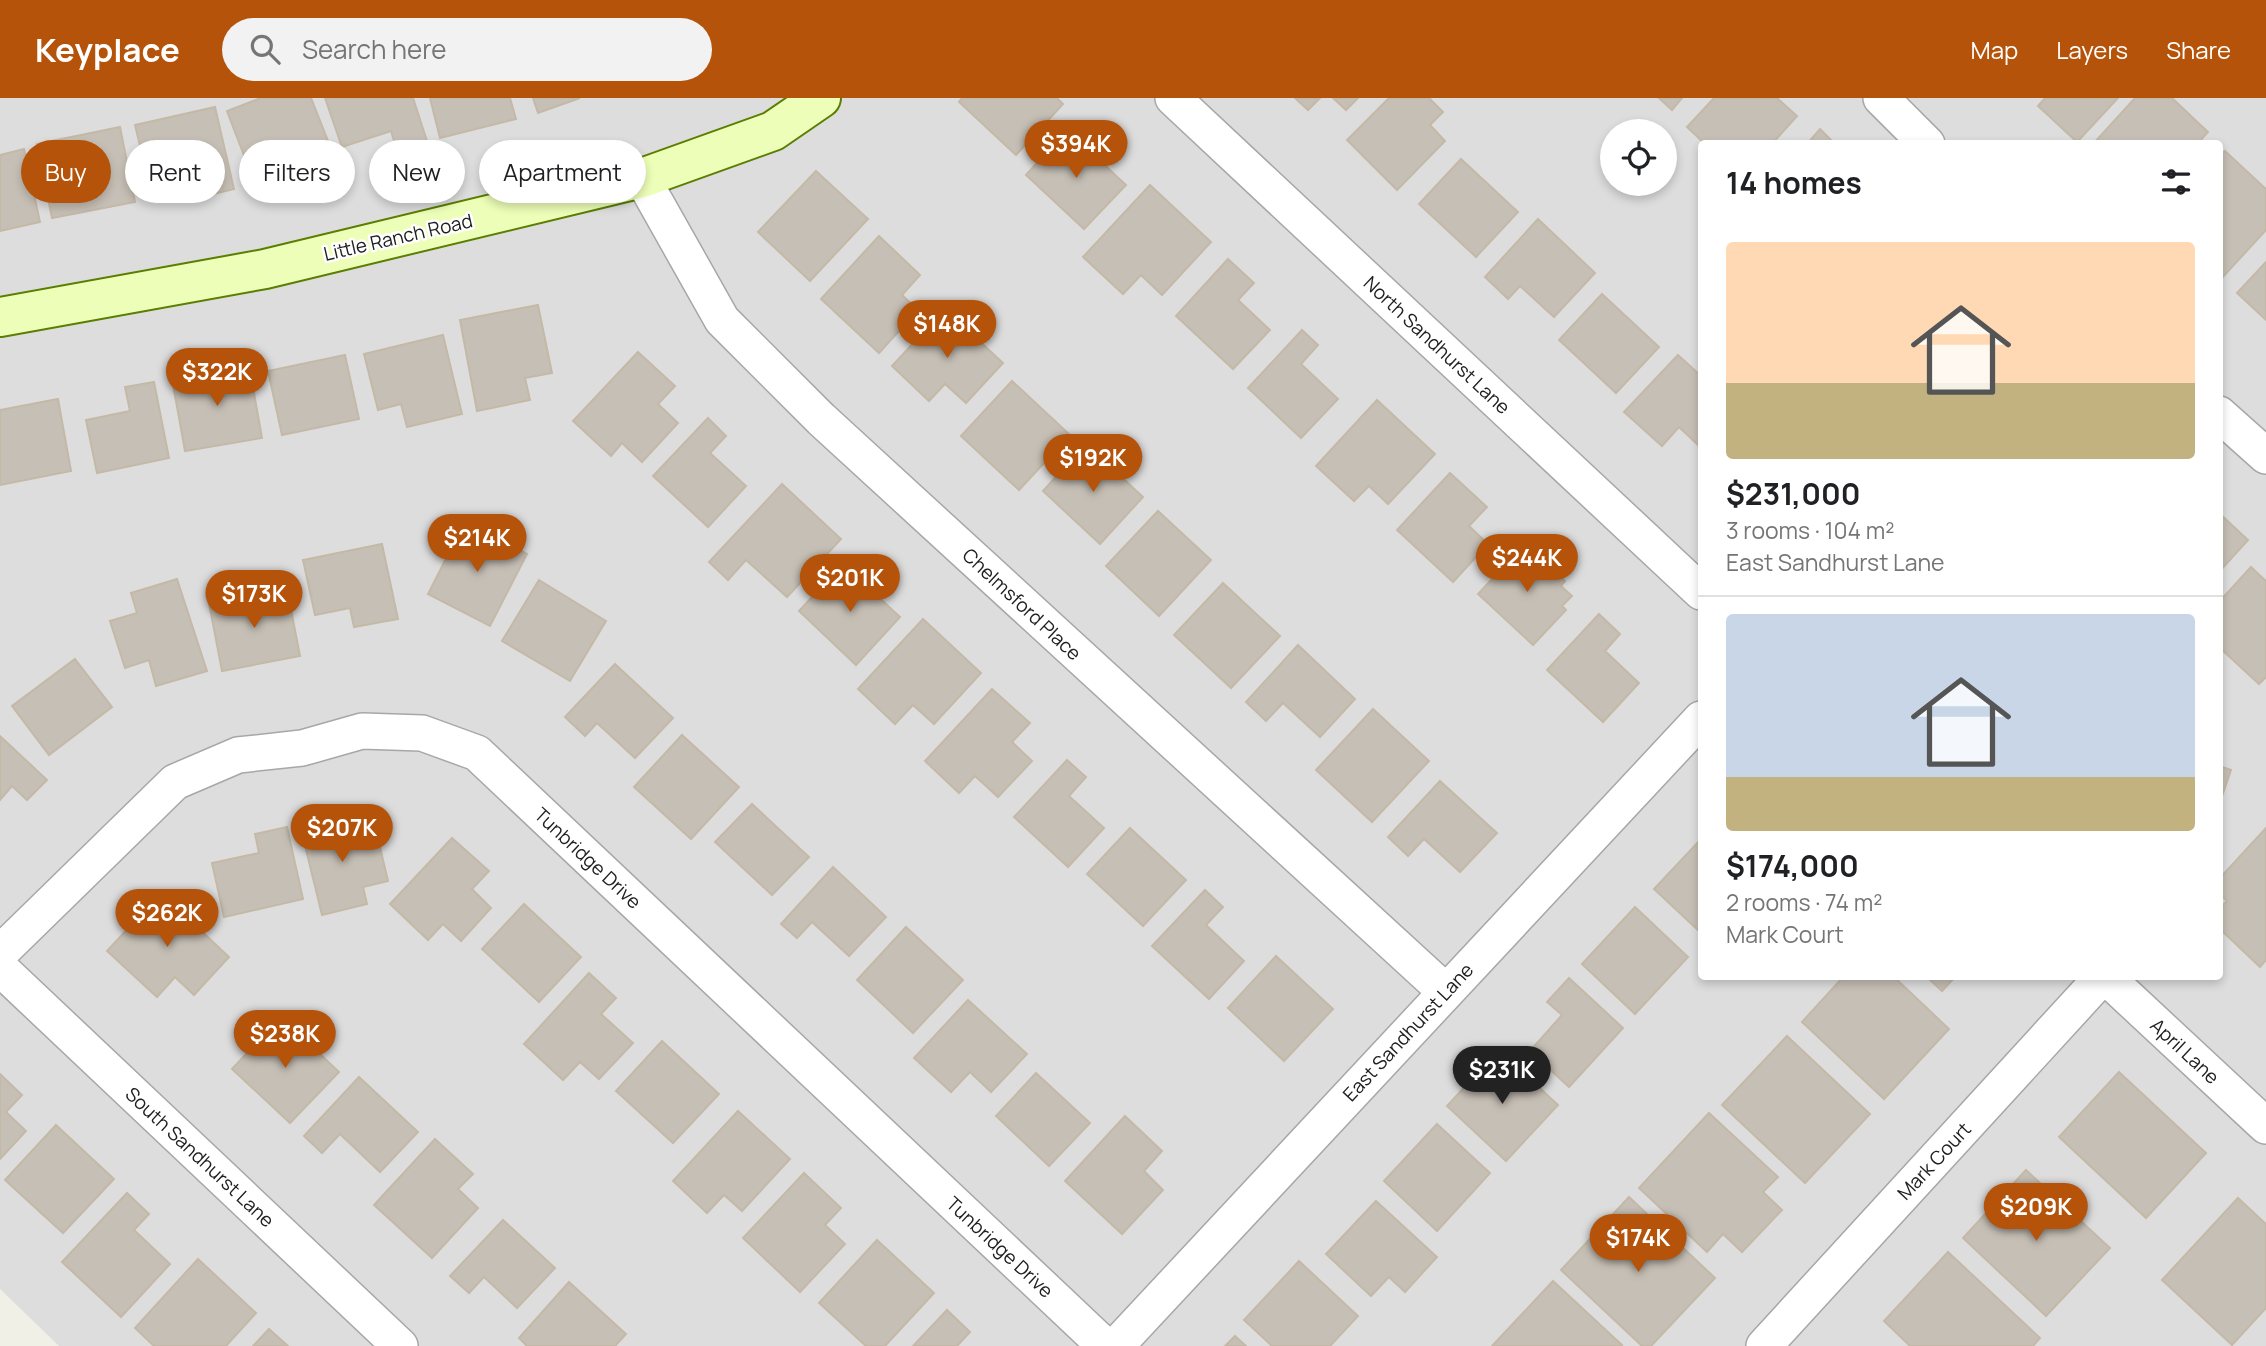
<!DOCTYPE html>
<meta charset="utf-8">
<style>
body{margin:0;font-family:Manrope,sans-serif;background:#f2f2f2;color:#202124;height:100vh;display:flex;flex-direction:column;font-size:26px;white-space:nowrap}
*{box-sizing:border-box;margin:0}
p{font-size:23px;color:#757577}
.icon{flex:none;width:38px;height:38px;fill:none;stroke:currentColor;stroke-width:2;stroke-linecap:round;stroke-linejoin:round}
.map{position:relative;flex:1;overflow:hidden}
.drawer{position:absolute;left:1698px;top:42px;width:525px;height:840px;display:flex;flex-direction:column;background:#fff;border-radius:7px;box-shadow:0 4px 10px #0003}
.drawer>*{flex:none}
.top-card{position:absolute;left:21px;top:42px;width:665px;height:63px;display:flex;gap:14px}
.buttons{position:absolute;left:1600px;top:21px;display:grid;gap:14px}
.buttons a{display:grid;place-items:center;width:77px;height:77px;border-radius:50%;background:#fff;box-shadow:0 4px 10px #0003;font-size:35px}
.price{position:absolute;translate:-50% -60px;padding:0 16px;border-radius:24px;background:#b45309;color:#fff;font-size:23px;line-height:46px;filter:drop-shadow(0 2px 4px #0008)}
.price::after{content:'';position:absolute;left:50%;top:42px;width:21px;height:16px;margin-left:-10px;background:inherit;clip-path:polygon(0 0,100% 0,50% 100%)}
.price.on{background:#222;color:#fff}
ul{padding:0;list-style:none}
li{display:grid;align-content:center;gap:14px;height:371px;padding:0 28px}
li+li{border-top:2px solid #e0e0e0}
li span{display:grid;place-items:center;height:217px;border-radius:7px;color:#555}
li>.icon{margin-inline-start:auto}
span .icon{width:126px;height:126px;fill:#fffc;stroke-width:1}
li b{font-size:30px}
h2{display:flex;justify-content:space-between;align-items:center;height:84px;padding:0 28px;font-size:30px}
.chip{padding:0 24px;border-radius:32px;background:#fff;box-shadow:0 4px 10px #0003;font-size:24px;line-height:63px}
.chip.on{background:#b45309;color:#fff}
header{display:flex;align-items:center;gap:42px;box-sizing:border-box;height:98px;padding:0 35px;background:#b45309;color:#fff}
header strong{font-size:33px}
nav{display:flex;gap:38px;margin-inline-start:auto;font-size:24px}
.search{width:490px;height:63px;background:#f2f2f2;display:flex;align-items:center;gap:18px;box-sizing:border-box;padding:0 24px;border-radius:38px;color:#757577;font-size:26px}
.map>svg:first-child{display:block}
.residential{fill:#dedddd;fill-rule:evenodd}
.building{fill:#c6bfb5;stroke:#c4b9a7;stroke-width:2}
.lines{fill:none;stroke-linecap:round;stroke-linejoin:round}
.street-casing{stroke:#a7a7a7;stroke-width:38}
.secondary-casing{stroke:#5a7e00;stroke-width:42}
.street{stroke:#fff;stroke-width:35}
.secondary{stroke:#edfeb8;stroke-width:38}
.labels{text-anchor:middle;stroke-width:5;stroke-linejoin:round;paint-order:stroke}
.street-label{font-size:19px;fill:#202020;stroke:#fff}
</style>
<header>
<strong>Keyplace</strong>
<div class="search"><svg class="icon" aria-label="search" viewBox="0 0 24 24"><circle cx="10" cy="10" r="6"/><path d="M15 15l6 6"/></svg>Search here</div>
<nav><a>Map</a><a>Layers</a><a>Share</a></nav>
</header>
<div class="map">
<svg width="2266" height="1248" viewBox="0 0 2266 1248">
<rect width="100%" height="100%" fill="#f1f0e6"/>
<path class="residential" d="M0,0H2266V1248H59L0,1191ZM1612,33H1664V86H1612ZM1701,46H2219V878H1701Z"/>
<g class="building">
<polygon points="261,0 311,0 328,43 250,73 227,13"/>
<polygon points="325,0 413,0 428,46 398,56 391,33 342,49"/>
<polygon points="430,0 510,0 516,21 440,40"/>
<polygon points="533,0 580,0 538,15"/>
<polygon points="962,0 1057,0 1063,6 1016,57 959,4"/>
<polygon points="1295,0 1320,0 1308,12"/>
<polygon points="1333,0 1358,0 1346,12"/>
<polygon points="1389,0 1429,0 1443,14 1430,27 1445,43 1397,92 1347,42"/>
<polygon points="1659,0 1682,0 1672,12"/>
<polygon points="1714,0 1777,0 1797,18 1772,46 1705,46 1687,29"/>
<polygon points="2045,0 2118,0 2077,44 2038,8"/>
<polygon points="2135,0 2172,0 2208,34 2197,46 2093,46"/>
<polygon points="215,9 234,91 201,99 195,74 149,85 135,27"/>
<polygon points="120,29 135,104 52,120 37,46"/>
<polygon points="1820,31 1835,46 1807,46"/>
<polygon points="1067,32 1126,87 1084,131 1026,77"/>
<polygon points="24,51 40,124 0,133 0,57"/>
<polygon points="2225,53 2266,91 2266,132 2221,181 2219,59"/>
<polygon points="1461,61 1518,114 1476,159 1419,106"/>
<polygon points="816,73 868,121 810,183 758,134"/>
<polygon points="1150,87 1211,144 1162,197 1141,177 1123,196 1083,159"/>
<polygon points="1538,121 1595,175 1554,219 1520,188 1508,201 1485,179"/>
<polygon points="879,138 920,177 902,197 918,212 879,255 821,201"/>
<polygon points="1228,161 1254,185 1238,202 1270,232 1233,271 1176,218"/>
<polygon points="2266,164 2266,222 2237,195"/>
<polygon points="1602,196 1659,249 1616,295 1559,242"/>
<polygon points="538,207 552,275 525,280 530,302 477,313 460,222"/>
<polygon points="945,211 1003,265 966,305 945,286 929,303 892,268"/>
<polygon points="1302,232 1318,247 1301,266 1338,301 1301,340 1248,290"/>
<polygon points="443,237 462,316 407,329 401,306 378,312 364,256"/>
<polygon points="638,254 675,288 658,306 678,325 642,364 622,345 611,358 573,323"/>
<polygon points="345,257 359,321 282,337 268,273"/>
<polygon points="1678,257 1701,278 1700,349 1679,329 1662,348 1624,314"/>
<polygon points="249,267 262,340 185,353 172,281"/>
<polygon points="1012,283 1070,337 1019,392 961,338"/>
<polygon points="154,284 169,360 97,375 86,322 130,313 125,289"/>
<polygon points="58,301 71,373 0,387 0,312"/>
<polygon points="1377,302 1435,356 1388,406 1369,388 1354,403 1316,368"/>
<polygon points="708,320 726,338 710,355 746,388 708,429 653,378"/>
<polygon points="1086,346 1143,399 1100,446 1043,393"/>
<polygon points="1450,375 1487,409 1469,428 1488,446 1453,484 1397,432"/>
<polygon points="782,386 841,441 787,499 746,462 728,482 709,464"/>
<polygon points="1158,413 1211,462 1159,518 1106,468"/>
<polygon points="2219,415 2248,442 2219,474"/>
<polygon points="465,423 527,456 490,528 428,496"/>
<polygon points="382,446 398,521 354,529 350,510 315,517 303,462"/>
<polygon points="1525,446 1565,483 1561,488 1572,498 1562,508 1566,512 1533,547 1478,496"/>
<polygon points="843,466 900,519 856,567 799,513"/>
<polygon points="2251,469 2266,483 2266,579 2259,586 2219,549 2219,504"/>
<polygon points="177,481 207,573 156,588 149,562 125,570 110,523 137,515 131,495"/>
<polygon points="539,482 606,523 570,583 502,543"/>
<polygon points="1223,485 1280,538 1231,590 1174,537"/>
<polygon points="287,491 300,558 222,573 209,505"/>
<polygon points="1599,516 1620,536 1605,553 1639,585 1603,624 1547,572"/>
<polygon points="923,521 981,575 934,626 913,607 895,626 858,591"/>
<polygon points="1298,547 1355,601 1320,639 1283,605 1266,623 1246,604"/>
<polygon points="75,561 112,609 49,657 12,608"/>
<polygon points="615,566 673,620 635,660 597,625 585,638 565,619"/>
<polygon points="992,591 1030,625 1012,644 1032,663 998,699 975,678 959,695 925,663"/>
<polygon points="1373,611 1429,663 1372,724 1316,672"/>
<polygon points="682,637 739,689 691,741 634,689"/>
<polygon points="0,638 47,682 27,702 12,688 0,702"/>
<polygon points="1067,662 1086,679 1069,698 1104,730 1068,769 1014,719"/>
<polygon points="2219,668 2231,672 2219,707"/>
<polygon points="1440,683 1497,735 1460,774 1424,741 1408,758 1388,739"/>
<polygon points="752,706 809,759 772,797 715,744"/>
<polygon points="327,716 333,738 375,728 388,783 363,789 367,806 322,817 299,723"/>
<polygon points="287,729 303,801 224,819 212,765 259,755 255,736"/>
<polygon points="1130,730 1186,782 1143,828 1087,776"/>
<polygon points="2266,730 2266,862 2260,869 2219,830 2219,811 2227,803 2219,795 2219,781"/>
<polygon points="452,740 489,773 472,791 491,810 461,843 443,826 428,842 390,806"/>
<polygon points="1701,741 1701,835 1654,791"/>
<polygon points="833,769 886,819 849,858 812,824 797,840 781,826"/>
<polygon points="1205,792 1223,809 1206,827 1244,863 1209,901 1152,848"/>
<polygon points="161,795 229,859 194,897 175,879 157,899 107,853"/>
<polygon points="524,806 581,859 539,904 482,851"/>
<polygon points="1635,809 1688,859 1635,916 1582,866"/>
<polygon points="906,829 963,882 913,935 857,882"/>
<polygon points="1276,858 1333,911 1284,963 1228,910"/>
<polygon points="589,875 616,900 601,916 633,945 599,981 580,964 563,982 524,946"/>
<polygon points="1844,878 1893,878 1949,931 1884,1001 1802,924"/>
<polygon points="1926,878 1956,878 1942,893"/>
<polygon points="1569,880 1623,930 1569,989 1530,953 1562,917 1547,904"/>
<polygon points="968,902 1027,956 991,994 970,974 951,994 914,960"/>
<polygon points="281,919 339,974 290,1025 232,971"/>
<polygon points="1787,938 1870,1016 1805,1085 1722,1007"/>
<polygon points="662,943 719,996 673,1045 616,993"/>
<polygon points="1499,952 1558,1007 1506,1063 1447,1008"/>
<polygon points="2119,974 2206,1055 2146,1120 2059,1039"/>
<polygon points="1036,975 1090,1025 1049,1068 996,1018"/>
<polygon points="0,976 22,997 6,1014 26,1033 0,1061"/>
<polygon points="359,979 418,1034 380,1074 340,1036 322,1055 304,1038"/>
<polygon points="738,1013 790,1061 742,1113 724,1097 707,1115 673,1083"/>
<polygon points="1709,1015 1778,1079 1763,1094 1782,1112 1742,1154 1723,1136 1707,1154 1639,1090"/>
<polygon points="1125,1018 1162,1053 1144,1073 1163,1092 1122,1136 1065,1083"/>
<polygon points="1437,1026 1490,1075 1437,1133 1384,1083"/>
<polygon points="56,1027 114,1081 63,1135 5,1082"/>
<polygon points="435,1041 473,1076 458,1091 478,1110 432,1160 374,1107"/>
<polygon points="2026,1072 2110,1150 2046,1218 1963,1140"/>
<polygon points="804,1075 841,1110 825,1127 845,1146 800,1194 743,1140"/>
<polygon points="127,1095 149,1116 134,1132 170,1166 121,1219 62,1164"/>
<polygon points="1629,1099 1715,1180 1651,1248 1642,1248 1561,1172"/>
<polygon points="2238,1100 2266,1126 2266,1210 2232,1247 2162,1182"/>
<polygon points="1376,1103 1437,1159 1405,1194 1389,1179 1371,1198 1326,1156"/>
<polygon points="503,1122 555,1170 517,1210 484,1179 469,1195 450,1178"/>
<polygon points="877,1142 934,1195 885,1248 866,1248 819,1205"/>
<polygon points="1948,1154 2040,1240 2033,1248 1910,1248 1884,1223"/>
<polygon points="198,1161 256,1215 226,1248 154,1248 135,1230"/>
<polygon points="1299,1163 1358,1218 1330,1248 1272,1248 1244,1222"/>
<polygon points="1553,1183 1622,1247 1621,1248 1492,1248"/>
<polygon points="569,1184 626,1236 615,1248 527,1248 519,1240"/>
<polygon points="947,1212 970,1234 957,1248 913,1248"/>
<polygon points="269,1231 288,1248 253,1248"/>
<polygon points="1235,1238 1246,1248 1225,1248"/>
</g>
<g class="lines">
<defs>
<g id="street">
<polyline points="1173,0 1701,494"/>
<polyline points="1881,0 1927,46"/>
<polyline points="642,80 722,222 821,321 1446,894"/>
<polyline points="2219,316 2266,358"/>
<polyline points="0,855 175,684 238,657 302,650 362,633 422,635 477,655 1105,1248"/>
<polyline points="0,870 400,1248"/>
<polyline points="2105,878 2266,1028"/>
<polyline points="1116,1248 1701,621"/>
<polyline points="1764,1248 2103,878"/>
</g>
<polyline id="secondary" points="0,219 265,171 642,80 773,33 821,0"/>
</defs>
<use href="#street" class="street-casing"/>
<use href="#secondary" class="secondary-casing"/>
<use href="#street" class="street"/>
<use href="#secondary" class="secondary"/>
</g>
<g class="labels">
<g class="street-label">
<text transform="translate(398 139) rotate(-13)" y="7">Little Ranch Road</text>
<text transform="translate(1437 247) rotate(43)" y="7">North Sandhurst Lane</text>
<text transform="translate(1022 506) rotate(43)" y="7">Chelmsford Place</text>
<text transform="translate(588 760) rotate(43)" y="7">Tunbridge Drive</text>
<text transform="translate(1408 934) rotate(-47)" y="7">East Sandhurst Lane</text>
<text transform="translate(2185 953) rotate(43)" y="7">April Lane</text>
<text transform="translate(200 1059) rotate(43)" y="7">South Sandhurst Lane</text>
<text transform="translate(1934 1063) rotate(-47)" y="7">Mark Court</text>
<text transform="translate(1000 1149) rotate(43)" y="7">Tunbridge Drive</text>
</g>
</g>
</svg>
<div class="buttons">
<a><svg class="icon" aria-label="locate" viewBox="0 0 24 24"><circle cx="12" cy="12" r="6"/><path d="M12 2v4M12 18v4M2 12h4M18 12h4"/></svg></a>
</div>
<b class="price" style="left:1076px;top:82px">$394K</b>
<b class="price" style="left:947px;top:262px">$148K</b>
<b class="price" style="left:217px;top:310px">$322K</b>
<b class="price" style="left:1093px;top:396px">$192K</b>
<b class="price" style="left:477px;top:476px">$214K</b>
<b class="price" style="left:1527px;top:496px">$244K</b>
<b class="price" style="left:850px;top:516px">$201K</b>
<b class="price" style="left:254px;top:532px">$173K</b>
<b class="price" style="left:342px;top:766px">$207K</b>
<b class="price" style="left:167px;top:851px">$262K</b>
<b class="price" style="left:285px;top:972px">$238K</b>
<b class="price on" style="left:1502px;top:1008px">$231K</b>
<b class="price" style="left:2036px;top:1145px">$209K</b>
<b class="price" style="left:1638px;top:1176px">$174K</b>
<div class="top-card">
<a class="chip on">Buy</a>
<a class="chip">Rent</a>
<a class="chip">Filters</a>
<a class="chip">New</a>
<a class="chip">Apartment</a>
</div>
<section class="drawer">
<h2>14 homes<svg class="icon" aria-label="filters" viewBox="0 0 24 24"><path d="M4 7h16M4 17h16"/><circle cx="9" cy="7" r="2"/><circle cx="15" cy="17" r="2"/></svg></h2>
<ul>
<li><span style="background:linear-gradient(#ffd9b3 65%,#c2b280 0)"><svg class="icon" aria-label="home" viewBox="0 0 24 24"><path d="M3 11l9-7 9 7M6 9v11h12V9"/></svg></span><div><b>$231,000</b><p>3 rooms · 104 m²</p><p>East Sandhurst Lane</p></div></li>
<li><span style="background:linear-gradient(#c9d6e8 75%,#c2b280 0)"><svg class="icon" aria-label="home" viewBox="0 0 24 24"><path d="M3 11l9-7 9 7M6 9v11h12V9"/></svg></span><div><b>$174,000</b><p>2 rooms · 74 m²</p><p>Mark Court</p></div></li>
</ul>
</section>
</div>
